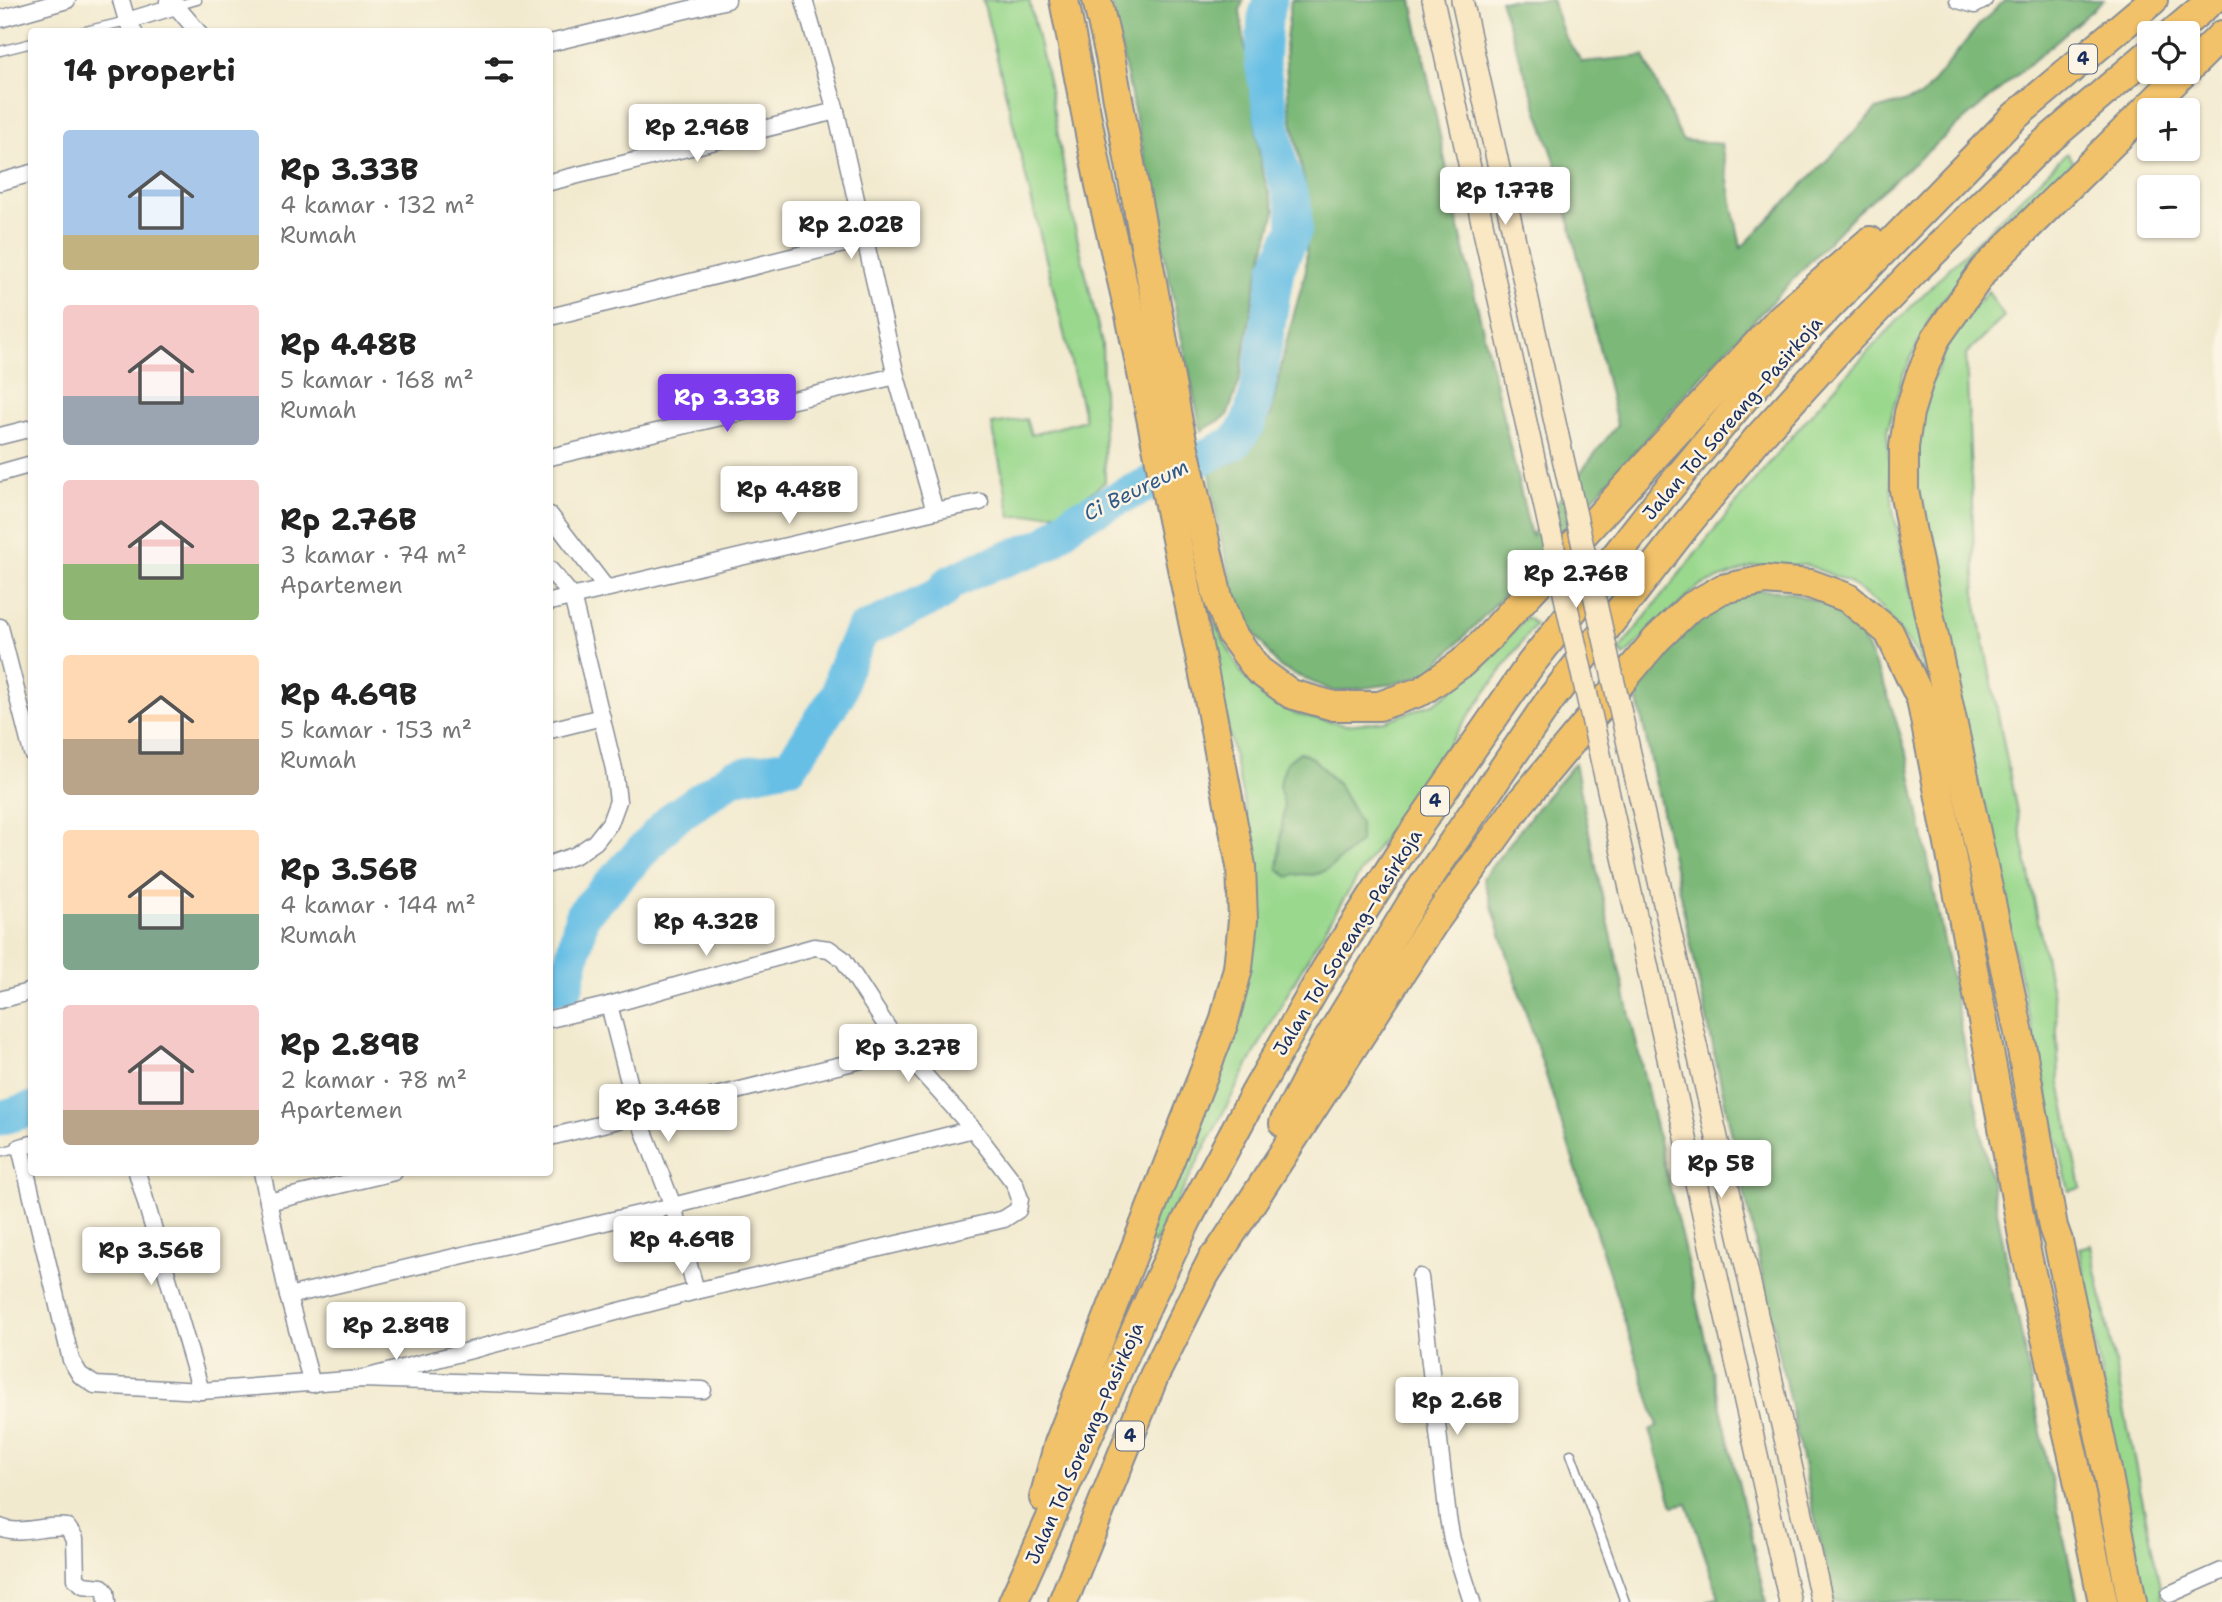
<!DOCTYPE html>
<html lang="id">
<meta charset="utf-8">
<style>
body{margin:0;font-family:"Shantell Sans",sans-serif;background:#f2f2f2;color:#222;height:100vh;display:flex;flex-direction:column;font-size:26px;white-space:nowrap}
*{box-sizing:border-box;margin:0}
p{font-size:23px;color:#767676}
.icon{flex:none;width:38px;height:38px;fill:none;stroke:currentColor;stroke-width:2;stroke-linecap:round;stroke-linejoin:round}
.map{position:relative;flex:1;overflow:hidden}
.sheet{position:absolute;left:28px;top:28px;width:525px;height:1148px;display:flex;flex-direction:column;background:#fff;border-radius:7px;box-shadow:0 2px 5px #0004}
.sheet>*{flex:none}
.controls{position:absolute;left:2137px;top:21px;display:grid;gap:14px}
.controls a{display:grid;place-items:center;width:63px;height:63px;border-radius:7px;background:#fff;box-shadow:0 2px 5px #0004;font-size:35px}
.price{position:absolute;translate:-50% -60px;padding:0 16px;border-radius:7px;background:#fff;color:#222;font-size:23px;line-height:46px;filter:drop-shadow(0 2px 4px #0008)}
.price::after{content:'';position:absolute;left:50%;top:42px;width:21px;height:16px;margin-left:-10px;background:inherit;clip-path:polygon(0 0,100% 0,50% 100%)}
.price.active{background:#7c3aed;color:#fff}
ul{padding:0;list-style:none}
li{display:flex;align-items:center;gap:21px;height:175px;padding:0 35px}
li span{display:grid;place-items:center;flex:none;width:196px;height:140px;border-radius:7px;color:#555}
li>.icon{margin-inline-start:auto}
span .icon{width:84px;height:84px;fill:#fffc;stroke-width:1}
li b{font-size:30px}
h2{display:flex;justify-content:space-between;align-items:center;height:84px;padding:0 35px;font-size:30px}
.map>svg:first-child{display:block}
.green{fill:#9ad88d;stroke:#5a8476;stroke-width:2}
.forest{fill:#7bb878;stroke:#4b746b;stroke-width:2}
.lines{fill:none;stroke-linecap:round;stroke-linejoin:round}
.river{stroke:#68bfe5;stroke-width:35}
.service-casing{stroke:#868c96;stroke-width:11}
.minor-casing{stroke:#868c96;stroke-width:19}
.secondary-casing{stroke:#868c96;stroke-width:24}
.motorway-casing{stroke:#868c96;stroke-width:32}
.service{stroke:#fff;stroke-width:8}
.minor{stroke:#fff;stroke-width:16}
.secondary{stroke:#fae7c3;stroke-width:21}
.motorway{stroke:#f2c26a;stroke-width:28}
.secondary-bridge-casing{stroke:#868c96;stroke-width:24;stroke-linecap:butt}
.secondary-bridge{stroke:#fae7c3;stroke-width:21}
.labels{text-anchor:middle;stroke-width:5;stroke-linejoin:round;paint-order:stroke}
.shield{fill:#fcf5e5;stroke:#5e6a86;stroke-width:2}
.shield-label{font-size:18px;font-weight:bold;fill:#1b2f5e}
.street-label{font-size:19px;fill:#1b2f5e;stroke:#fcf5e5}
.water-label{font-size:21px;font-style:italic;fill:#325a86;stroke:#fcf5e5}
</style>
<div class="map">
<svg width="2222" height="1602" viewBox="0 0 2222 1602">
<rect width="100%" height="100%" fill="#fcf5e5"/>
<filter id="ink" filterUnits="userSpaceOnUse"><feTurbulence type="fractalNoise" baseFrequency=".0143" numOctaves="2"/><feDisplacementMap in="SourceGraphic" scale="14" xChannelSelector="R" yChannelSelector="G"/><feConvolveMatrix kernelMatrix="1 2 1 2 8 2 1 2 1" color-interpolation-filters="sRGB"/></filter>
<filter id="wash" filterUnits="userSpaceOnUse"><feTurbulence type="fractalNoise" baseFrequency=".00686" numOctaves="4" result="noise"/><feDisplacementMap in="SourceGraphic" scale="28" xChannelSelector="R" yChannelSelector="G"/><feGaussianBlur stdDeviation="1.57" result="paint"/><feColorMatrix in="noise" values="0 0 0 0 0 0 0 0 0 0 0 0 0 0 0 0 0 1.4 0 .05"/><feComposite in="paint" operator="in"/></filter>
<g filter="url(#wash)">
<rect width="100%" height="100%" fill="#f2eacf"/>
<g class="green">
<polygon points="983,0 1029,0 1049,84 1072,215 1102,344 1105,482 1063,512 1011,517 992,424 1026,419 1031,435 1085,420"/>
<path d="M2067,153L2074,162L1991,246L1934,310L1903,375L1887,431L1893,510L1936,712L1916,653L1882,608L1849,582L1807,565L1754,566L1699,586L1624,656L1619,650C1689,562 1759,472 1835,387C1909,306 1989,229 2067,153Z"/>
<polygon points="1988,291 2004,317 1966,354 1976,601 2056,1013 2059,1078 2081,1188 2069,1191 1926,564 1914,474 1914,424 1955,327"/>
<path d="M1207,615L1217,627L1243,676L1293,713L1345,725L1385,721L1435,703L1481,667L1526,617L1535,624C1478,703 1420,782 1367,863C1287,984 1222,1115 1155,1244L1146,1238L1254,914L1247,816L1222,702L1199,621Z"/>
<polygon points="2091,1245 2163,1602 2141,1602 2079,1248"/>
</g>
<g class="forest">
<polygon points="1111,0 1243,0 1240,11 1262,171 1275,211 1256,282 1239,383 1227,416 1201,431"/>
<polygon points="1291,0 1412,0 1457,219 1531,536 1617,425 1557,167 1500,0 1552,0 1564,35 1582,62 1644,56 1682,140 1721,144 1741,248 1876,110 1921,97 1979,25 2005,0 2104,0 1856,213 1694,384 1629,459 1486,614 1429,673 1394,684 1334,692 1279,667 1239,612 1218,526 1210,472 1238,460 1271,415 1286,343 1306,270 1307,195 1289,106 1285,47"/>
<polygon points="1755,590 1786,591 1825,604 1861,634 1885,687 1908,758 2038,1419 2078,1602 1833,1602 1634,682 1672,637 1716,605"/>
<path d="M1300,752L1314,759L1339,786L1360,823V842C1349,851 1331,870 1317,874C1307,877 1301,871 1289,877L1278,869L1284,807L1279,785L1286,763Z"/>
<polygon points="1575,763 1600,886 1766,1602 1706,1602 1719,1597 1687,1503 1673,1506 1650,1430 1658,1426 1483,878 1541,803"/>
</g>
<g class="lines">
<g class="river">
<polyline points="550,988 566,986 582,915 672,819 733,777 791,765 839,693 843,672 862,631 941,594 949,583 979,569 1047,544 1075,519 1234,443 1248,425 1257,394 1277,269 1295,229 1294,205 1280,164 1262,63 1265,18 1270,0"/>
<polyline points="0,1118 32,1109"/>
</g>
</g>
</g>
<g filter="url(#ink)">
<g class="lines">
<defs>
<g id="service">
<polyline points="176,6 197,0"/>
<polyline points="81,32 127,21"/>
<polyline points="0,51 32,43"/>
<polyline points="0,1152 20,1147"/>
<polyline points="1571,1454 1625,1602"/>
</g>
<g id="minor">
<polyline points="121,0 127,21 134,32"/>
<polyline points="804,0 836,111 896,376 935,511"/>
<polyline points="1958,0 1975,5 1984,0"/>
<polyline points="168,1 176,6 198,32"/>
<polyline points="0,19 67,0"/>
<polyline points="127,21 176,6"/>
<polyline points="550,43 727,0"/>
<polyline points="0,182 32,173"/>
<polyline points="550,182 836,111"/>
<polyline points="550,317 864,239"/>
<polyline points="0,436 32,428"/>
<polyline points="550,457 896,376"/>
<polyline points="0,473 32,464"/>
<polyline points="550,515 606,588"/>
<polyline points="550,570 572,596 614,769 618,801 610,823 595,842 576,855 550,864"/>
<polyline points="550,602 935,511 980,502"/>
<polyline points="0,627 32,753"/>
<polyline points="550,730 602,717"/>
<polyline points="0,1000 32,991"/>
<polyline points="609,1005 638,1116 673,1206 696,1291"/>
<polyline points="550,1137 902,1050"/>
<polyline points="32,1144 20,1147 71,1360 80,1375 95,1385 201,1391 361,1379 703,1390"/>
<polyline points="137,1172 201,1391"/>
<polyline points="262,1172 288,1296 312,1384"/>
<polyline points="268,1202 394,1172"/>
<polyline points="1420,1277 1448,1518 1452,1540 1472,1602"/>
<polyline points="288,1296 673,1206 973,1129"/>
<polyline points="361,1379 696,1291 1004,1219 1018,1210 1020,1199 1015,1184 973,1129 902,1050 843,959 829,949 814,947 609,1005 550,1019"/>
<path d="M0,1527C18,1536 46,1524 67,1527L75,1538L76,1579L83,1585L102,1587L106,1592L107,1602"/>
<polyline points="2170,1594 2222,1571"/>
</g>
<g id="secondary">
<polyline points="1433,0 1535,463"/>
<polyline points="1462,0 1558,436"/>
<polyline points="1635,775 1822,1602"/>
<polyline points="1612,808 1790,1602"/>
</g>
<g id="motorway">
<polyline points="1097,0 1110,56 1178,422 1218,598 1231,633 1258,670 1291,694 1334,706 1379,706 1422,691 1462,663 1488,638 1781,318 1870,241"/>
<polyline points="2173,33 2212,0"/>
<polyline points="2188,69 2222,35"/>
<polyline points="1284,1123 1325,1045 1411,904 1550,700 1687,524 1758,438 1839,349 1918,267 2040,147 2149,54"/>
<polyline points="1205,1274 1432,925 1520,803 1656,640 1689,608 1722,589 1765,580 1810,584 1848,598 1889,632 1921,699 1991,1062 2025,1247 2074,1460 2103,1602"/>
<polyline points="1044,1498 1059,1443 1224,1022 1238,968 1243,920 1241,866 1209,699 1130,315 1100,185 1064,0"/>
<polyline points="1013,1602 1151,1296 1187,1220 1254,1095 1326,969 1410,838 1530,665 1661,498 1746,396 1804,332 2014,117 2153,0"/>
<polyline points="1063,1602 1154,1376 1213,1258"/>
<polyline points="2132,1602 2107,1470 2058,1241 2053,1227 2019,1033 1913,539 1904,490 1904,447 1909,413 1920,377 1936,338 1984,270 2184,72"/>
</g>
</defs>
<use href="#service" class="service-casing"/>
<use href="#minor" class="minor-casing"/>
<use href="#secondary" class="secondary-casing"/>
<use href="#motorway" class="motorway-casing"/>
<use href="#service" class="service"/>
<use href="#minor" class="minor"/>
<use href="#secondary" class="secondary"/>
<use href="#motorway" class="motorway"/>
<defs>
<g id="secondary-bridge">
<polyline points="1558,436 1635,775"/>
<polyline points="1535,463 1612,808"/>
</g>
</defs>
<use href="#secondary-bridge" class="secondary-bridge-casing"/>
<use href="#secondary-bridge" class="secondary-bridge"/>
</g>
</g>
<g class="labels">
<g class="shield">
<rect x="2069" y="44.5" width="28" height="29" rx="5"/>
<rect x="1421" y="786.5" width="28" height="29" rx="5"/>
<rect x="1116" y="1421.5" width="28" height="29" rx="5"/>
</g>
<g class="shield-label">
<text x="2083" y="65">4</text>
<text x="1435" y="807">4</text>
<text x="1130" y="1442">4</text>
</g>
<g class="street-label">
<text transform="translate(1732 418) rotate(-49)" y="7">Jalan Tol Soreang–Pasirkoja</text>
<text transform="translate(1347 942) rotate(-58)" y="7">Jalan Tol Soreang–Pasirkoja</text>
<text transform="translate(1084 1443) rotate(-66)" y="7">Jalan Tol Soreang–Pasirkoja</text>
</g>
<g class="water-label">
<text transform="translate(1136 490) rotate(-26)" y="7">Ci Beureum</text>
</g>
</g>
</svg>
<div class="controls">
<a><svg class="icon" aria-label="locate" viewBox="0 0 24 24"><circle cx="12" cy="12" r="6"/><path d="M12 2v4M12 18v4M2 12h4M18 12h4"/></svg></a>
<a>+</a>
<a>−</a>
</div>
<b class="price" style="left:697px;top:164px">Rp 2.96B</b>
<b class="price" style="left:1505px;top:227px">Rp 1.77B</b>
<b class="price" style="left:851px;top:261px">Rp 2.02B</b>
<b class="price active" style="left:727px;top:434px">Rp 3.33B</b>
<b class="price" style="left:789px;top:526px">Rp 4.48B</b>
<b class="price" style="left:1576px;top:610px">Rp 2.76B</b>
<b class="price" style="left:706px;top:958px">Rp 4.32B</b>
<b class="price" style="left:908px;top:1084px">Rp 3.27B</b>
<b class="price" style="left:668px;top:1144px">Rp 3.46B</b>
<b class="price" style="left:1721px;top:1200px">Rp 5B</b>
<b class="price" style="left:682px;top:1276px">Rp 4.69B</b>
<b class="price" style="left:151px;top:1287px">Rp 3.56B</b>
<b class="price" style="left:396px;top:1362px">Rp 2.89B</b>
<b class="price" style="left:1457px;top:1437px">Rp 2.6B</b>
<section class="sheet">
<h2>14 properti<svg class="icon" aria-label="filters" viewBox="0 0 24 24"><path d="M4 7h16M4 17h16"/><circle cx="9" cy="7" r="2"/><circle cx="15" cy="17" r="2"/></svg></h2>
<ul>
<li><span style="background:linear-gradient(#a9c7e8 75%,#c2b280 0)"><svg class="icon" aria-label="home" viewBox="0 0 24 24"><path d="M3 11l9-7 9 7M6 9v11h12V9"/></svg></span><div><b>Rp 3.33B</b><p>4 kamar · 132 m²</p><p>Rumah</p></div></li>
<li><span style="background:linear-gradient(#f6c9c9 65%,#9aa5b1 0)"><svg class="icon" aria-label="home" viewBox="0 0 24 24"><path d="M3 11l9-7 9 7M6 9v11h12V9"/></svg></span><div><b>Rp 4.48B</b><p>5 kamar · 168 m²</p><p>Rumah</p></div></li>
<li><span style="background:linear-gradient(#f6c9c9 60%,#8fb573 0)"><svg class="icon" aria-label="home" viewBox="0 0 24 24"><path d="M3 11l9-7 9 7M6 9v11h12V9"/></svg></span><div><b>Rp 2.76B</b><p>3 kamar · 74 m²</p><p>Apartemen</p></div></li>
<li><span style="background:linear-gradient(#ffd9b3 60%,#b9a48a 0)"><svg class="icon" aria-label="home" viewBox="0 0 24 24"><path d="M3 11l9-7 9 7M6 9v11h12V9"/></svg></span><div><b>Rp 4.69B</b><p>5 kamar · 153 m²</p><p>Rumah</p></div></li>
<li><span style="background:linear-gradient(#ffd9b3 60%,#7fa58c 0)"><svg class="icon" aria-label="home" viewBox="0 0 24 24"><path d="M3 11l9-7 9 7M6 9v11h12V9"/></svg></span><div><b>Rp 3.56B</b><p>4 kamar · 144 m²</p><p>Rumah</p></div></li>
<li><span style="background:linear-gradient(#f6c9c9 75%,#b9a48a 0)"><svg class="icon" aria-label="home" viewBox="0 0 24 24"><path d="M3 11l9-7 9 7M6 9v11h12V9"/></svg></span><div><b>Rp 2.89B</b><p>2 kamar · 78 m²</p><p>Apartemen</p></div></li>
</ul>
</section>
</div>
